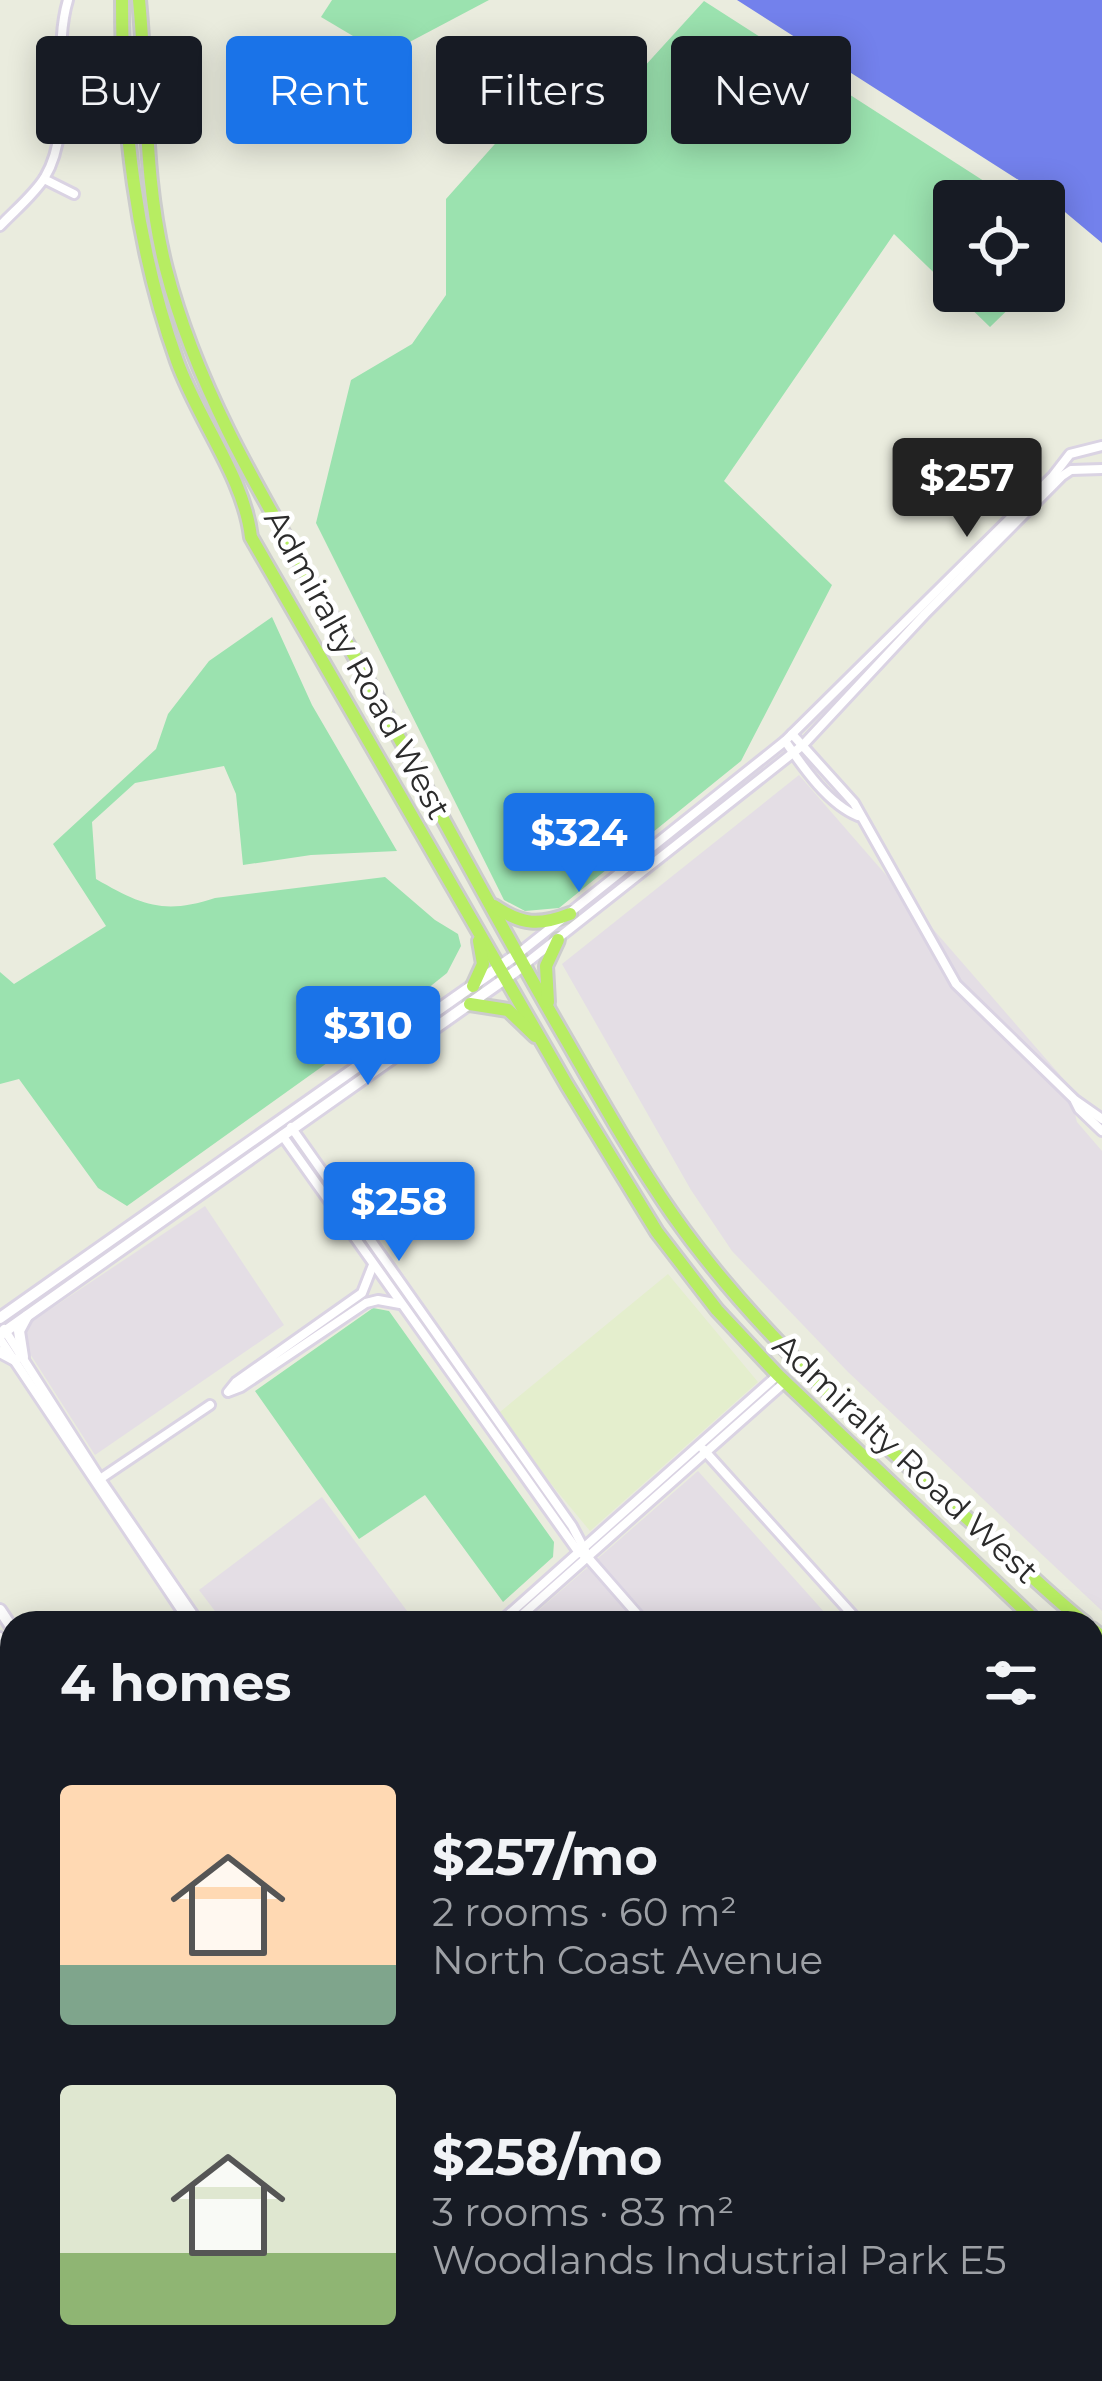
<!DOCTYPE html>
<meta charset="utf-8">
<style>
body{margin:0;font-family:Montserrat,sans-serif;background:#242831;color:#f1f3f6;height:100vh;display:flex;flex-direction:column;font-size:45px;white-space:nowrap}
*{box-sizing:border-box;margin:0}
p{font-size:39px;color:#9ea1a6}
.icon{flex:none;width:66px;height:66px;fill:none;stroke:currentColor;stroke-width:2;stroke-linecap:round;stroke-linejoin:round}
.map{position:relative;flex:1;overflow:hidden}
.sheet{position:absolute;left:0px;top:1611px;width:1104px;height:771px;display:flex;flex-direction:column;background:#171b24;border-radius:36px 36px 0 0;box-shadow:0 6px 30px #0003}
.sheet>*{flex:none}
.banner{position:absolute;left:36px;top:36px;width:1032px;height:108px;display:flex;gap:24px}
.controls{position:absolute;left:933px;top:180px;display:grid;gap:24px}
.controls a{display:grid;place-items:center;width:132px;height:132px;border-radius:12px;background:#171b24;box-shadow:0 6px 30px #0003;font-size:60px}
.price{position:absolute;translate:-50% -102px;padding:0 27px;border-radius:12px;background:#1a73e8;color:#fff;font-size:39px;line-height:78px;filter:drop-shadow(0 3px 6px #0008)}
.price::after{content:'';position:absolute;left:50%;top:72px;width:36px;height:27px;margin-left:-18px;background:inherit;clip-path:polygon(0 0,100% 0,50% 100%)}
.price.selected{background:#222;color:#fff}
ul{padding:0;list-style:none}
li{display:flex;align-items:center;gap:36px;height:300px;padding:0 60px}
li span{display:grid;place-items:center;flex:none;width:336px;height:240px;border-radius:12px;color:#555}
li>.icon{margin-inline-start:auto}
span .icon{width:144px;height:144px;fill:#fffc;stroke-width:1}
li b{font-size:51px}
h2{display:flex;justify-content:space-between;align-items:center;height:144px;padding:0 60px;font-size:51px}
.chip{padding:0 42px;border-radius:12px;background:#171b24;box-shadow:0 6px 30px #0003;font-size:42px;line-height:108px}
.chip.selected{background:#1a73e8;color:#fff}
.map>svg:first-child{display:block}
.industrial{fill:#e4dee5}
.education{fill:#e4eecd}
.green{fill:#9be2af}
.water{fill:#7381ec}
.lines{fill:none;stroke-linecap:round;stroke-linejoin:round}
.stream{stroke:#7381ec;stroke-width:3}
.street-casing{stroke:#dad3e3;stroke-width:14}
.secondary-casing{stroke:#dad3e3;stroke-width:16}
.primary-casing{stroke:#ccc;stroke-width:18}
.street{stroke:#fff;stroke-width:8}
.secondary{stroke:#fff;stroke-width:10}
.primary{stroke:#b7ed62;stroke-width:12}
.labels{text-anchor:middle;stroke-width:10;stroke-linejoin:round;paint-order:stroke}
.street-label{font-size:33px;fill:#2b2b2b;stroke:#fff}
</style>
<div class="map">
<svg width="1102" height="2381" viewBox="0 0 1102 2381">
<rect width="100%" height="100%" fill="#eaecde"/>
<g class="industrial">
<polygon points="799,775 1067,1083 1077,1122 1102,1151 1102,1611 848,1372 732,1251 691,1190 562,964"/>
<polygon points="205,1206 284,1325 95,1455 16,1332"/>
<polygon points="698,1471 834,1623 524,1623"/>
<polygon points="322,1497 416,1623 224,1623 199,1590"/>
</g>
<polygon class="education" points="668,1274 758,1382 590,1531 495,1416"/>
<g class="green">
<polygon points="332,0 489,0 385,55 321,17"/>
<polygon points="704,1 1015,201 954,201 954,291 1027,291 990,327 894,234 724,481 832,585 741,761 559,908 525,911 504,900 316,523 351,380 412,344 446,295 446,199 557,74 612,102"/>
<path d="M272,617L312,705L397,851L311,855L243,865L236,794L224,766L135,783L92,822L96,879C141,905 164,915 215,898L385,877L435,920L458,934L461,946L447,973L397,1013L127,1206L98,1188L19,1079L0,1084V972L14,984L106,926L53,844L156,749L168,714L209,661Z"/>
<polygon points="373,1308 389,1311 554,1542 553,1557 503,1602 425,1495 359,1539 255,1391"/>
</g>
<polygon class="water" points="737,0 1102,0 1102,243 1053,202"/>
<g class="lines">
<polyline class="stream" points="1092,2358 1102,2365"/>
<defs>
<g id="street">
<polyline points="44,179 74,194"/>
<path d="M0,226C14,211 34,195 45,177C75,126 51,56 68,0"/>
<polyline points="792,734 854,803 956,984 1075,1100 1102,1119"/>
<path d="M785,741C803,767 828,804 858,816"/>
<polyline points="518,954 785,741 1053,476 1070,454 1102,446"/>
<polyline points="524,965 803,745 925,614 1062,476 1071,470 1102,469"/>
<polyline points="1075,1101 1079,1109 1102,1131"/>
<polyline points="291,1127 572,1526 590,1560 645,1623"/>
<polyline points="282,1135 577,1550 590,1560"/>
<polyline points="373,1265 362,1293 236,1382 228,1392 241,1387 366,1303 378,1300 400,1304"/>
<polyline points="4,1329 100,1479 199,1623"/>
<polyline points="0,1339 190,1623"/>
<polyline points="703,1449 860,1623"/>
<polyline points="100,1479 210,1405"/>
<polyline points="499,1623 778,1375"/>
<polyline points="513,1623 785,1382"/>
<polyline points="1092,1886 1102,1897"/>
<polyline points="1092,1972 1102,1963"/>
<polyline points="1092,1987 1102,1978"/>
<polyline points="0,2197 12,2198"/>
<polyline points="310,2370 319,2381"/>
<polyline points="346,2381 359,2370"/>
</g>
<g id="secondary">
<polyline points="0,1318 516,955"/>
<polyline points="0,1335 523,966"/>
<polyline points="0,1352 15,1360"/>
<polyline points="23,1357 19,1331 27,1316"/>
<polyline points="0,1610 12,1628"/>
<polyline points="0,1638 12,1656"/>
<polyline points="578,2370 588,2381"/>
<polyline points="603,2370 613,2381"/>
<polyline points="25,2381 38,2370"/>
<polyline points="42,2381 54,2370"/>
</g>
<g id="primary">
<path d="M122,0C122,123 135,244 177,361C198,420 244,477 251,537L567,1085L657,1232L717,1310L778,1375L1038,1623"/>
<path d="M139,0C148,91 143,180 166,269C204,417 293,544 366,677C432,798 497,921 567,1041C601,1100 634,1159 673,1215C756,1333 868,1432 976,1526C1013,1558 1047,1593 1085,1623"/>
<path d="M494,906C522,925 539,926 570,914"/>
<polyline points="473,986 483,964 479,941"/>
<polyline points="548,1002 546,966 558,940"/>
<polyline points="470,1004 508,1010 535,1036"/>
<polyline points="1092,1629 1102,1637"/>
<polyline points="1092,1669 1102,1677"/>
<polyline points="1092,2215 1102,2207"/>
<polyline points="1092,2238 1102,2230"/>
<polyline points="895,2381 908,2370"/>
<polyline points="924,2381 937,2370"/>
</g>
</defs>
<use href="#street" class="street-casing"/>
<use href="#secondary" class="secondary-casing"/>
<use href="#primary" class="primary-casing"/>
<use href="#street" class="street"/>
<use href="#secondary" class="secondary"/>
<use href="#primary" class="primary"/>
</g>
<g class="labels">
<g class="street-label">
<text transform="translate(358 664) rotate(61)" y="12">Admiralty Road West</text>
<text transform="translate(906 1458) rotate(43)" y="12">Admiralty Road West</text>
</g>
</g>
</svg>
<div class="controls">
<a><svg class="icon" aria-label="locate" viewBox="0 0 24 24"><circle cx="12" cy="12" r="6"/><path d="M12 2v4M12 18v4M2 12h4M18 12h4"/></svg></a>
</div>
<b class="price selected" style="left:967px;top:540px">$257</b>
<b class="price" style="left:579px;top:895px">$324</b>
<b class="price" style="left:368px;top:1088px">$310</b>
<b class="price" style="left:399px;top:1264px">$258</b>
<div class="banner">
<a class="chip">Buy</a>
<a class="chip selected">Rent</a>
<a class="chip">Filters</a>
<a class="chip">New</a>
</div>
<section class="sheet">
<h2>4 homes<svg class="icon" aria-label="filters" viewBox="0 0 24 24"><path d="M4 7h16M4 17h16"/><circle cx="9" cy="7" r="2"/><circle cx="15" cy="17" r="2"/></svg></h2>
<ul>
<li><span style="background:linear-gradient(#ffd9b3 75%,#7fa58c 0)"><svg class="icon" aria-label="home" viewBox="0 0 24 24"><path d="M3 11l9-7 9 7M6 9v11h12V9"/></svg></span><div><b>$257/mo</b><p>2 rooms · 60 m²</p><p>North Coast Avenue</p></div></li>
<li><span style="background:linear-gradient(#dfe7d0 70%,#8fb573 0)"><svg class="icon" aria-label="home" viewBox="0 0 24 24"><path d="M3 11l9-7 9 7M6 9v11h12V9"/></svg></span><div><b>$258/mo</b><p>3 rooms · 83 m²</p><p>Woodlands Industrial Park E5</p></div></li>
</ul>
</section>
</div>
